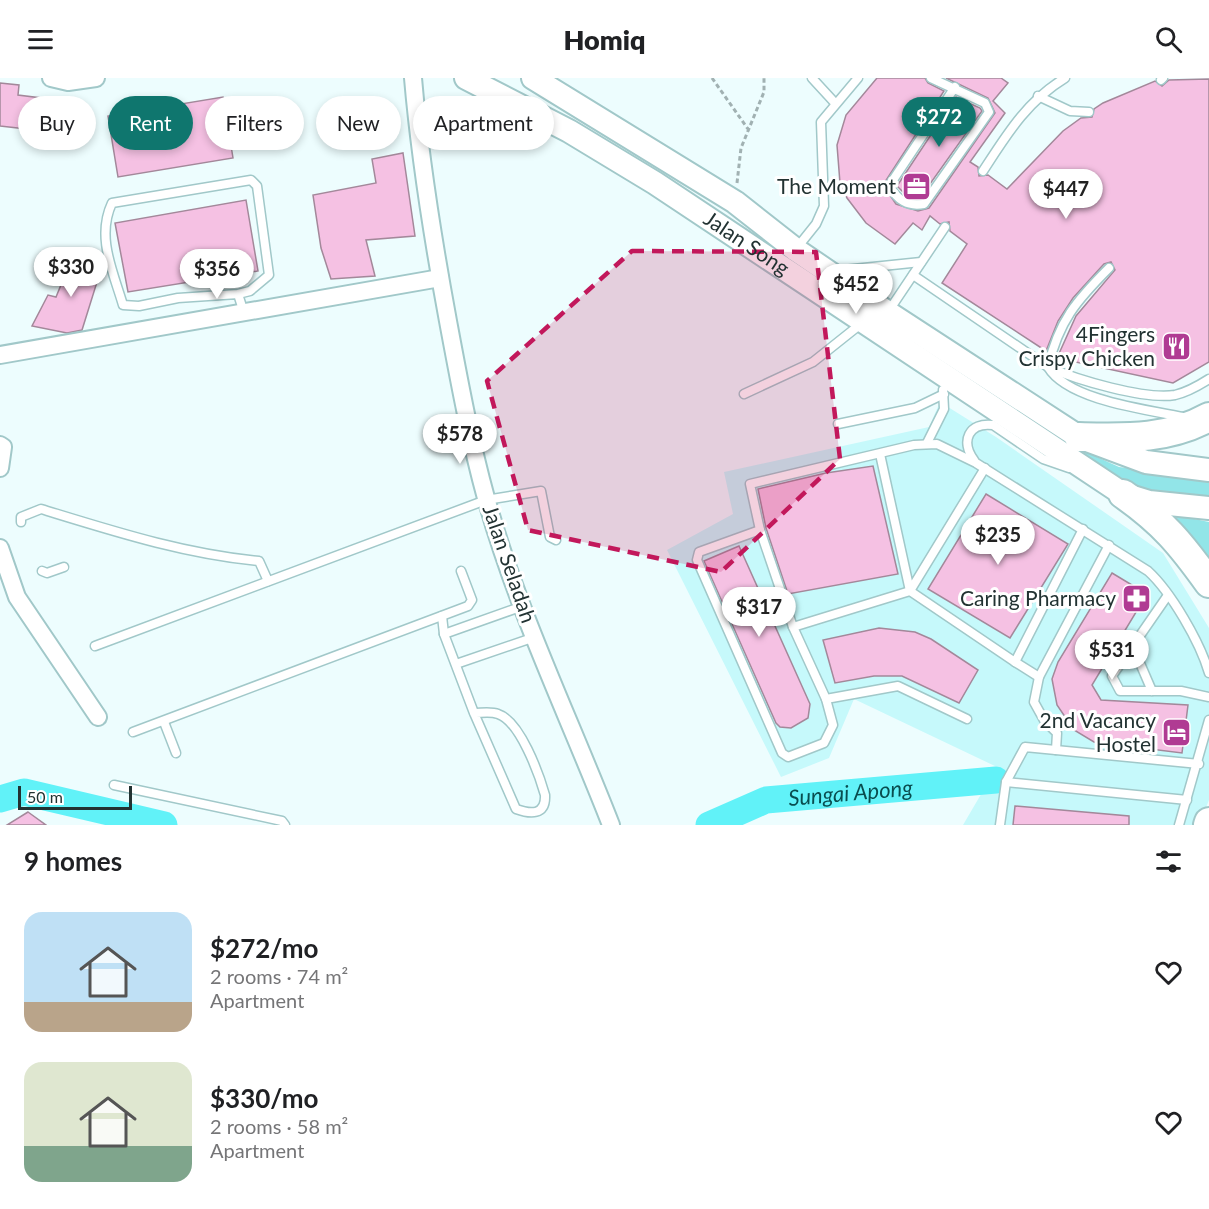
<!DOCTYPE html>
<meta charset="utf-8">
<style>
body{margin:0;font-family:Lato,sans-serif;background:#f6f6f6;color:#202124;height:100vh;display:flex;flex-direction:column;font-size:22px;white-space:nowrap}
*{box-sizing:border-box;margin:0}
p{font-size:20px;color:#757577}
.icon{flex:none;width:33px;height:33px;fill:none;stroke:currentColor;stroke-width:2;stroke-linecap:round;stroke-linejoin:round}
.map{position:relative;height:747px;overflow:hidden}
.details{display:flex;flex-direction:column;background:#fff;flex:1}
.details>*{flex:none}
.top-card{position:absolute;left:18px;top:18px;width:600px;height:54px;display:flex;gap:12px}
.scale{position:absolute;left:18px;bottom:15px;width:114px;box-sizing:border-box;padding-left:6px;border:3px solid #223232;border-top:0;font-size:16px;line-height:21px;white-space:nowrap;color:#223232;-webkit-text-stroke:4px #fff;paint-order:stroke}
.price{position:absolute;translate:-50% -51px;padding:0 14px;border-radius:21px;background:#fff;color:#222;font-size:20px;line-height:39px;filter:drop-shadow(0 2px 3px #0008)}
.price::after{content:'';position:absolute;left:50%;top:36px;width:18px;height:14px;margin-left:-9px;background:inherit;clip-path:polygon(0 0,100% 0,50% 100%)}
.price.on{background:#0f766e;color:#fff}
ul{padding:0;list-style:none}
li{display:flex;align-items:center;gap:18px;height:150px;padding:0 24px}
li span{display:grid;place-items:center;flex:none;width:168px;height:120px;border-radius:18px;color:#555}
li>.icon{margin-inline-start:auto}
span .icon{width:72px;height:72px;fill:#fffc;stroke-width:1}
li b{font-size:26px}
h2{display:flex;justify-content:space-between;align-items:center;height:72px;padding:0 24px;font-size:26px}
.pill{padding:0 21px;border-radius:27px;background:#fff;box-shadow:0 3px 9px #0003;font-size:21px;line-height:54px}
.pill.on{background:#0f766e;color:#fff}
header{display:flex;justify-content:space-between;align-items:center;height:78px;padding:0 24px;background:#fff;font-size:27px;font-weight:800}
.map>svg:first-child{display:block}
.built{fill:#c6f9fb}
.green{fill:#92e5e8}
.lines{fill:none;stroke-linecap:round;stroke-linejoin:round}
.river{stroke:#61f2f8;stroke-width:27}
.building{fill:#f5c1e3;stroke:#a3889a;stroke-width:1.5}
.lane-casing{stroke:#a1c8c9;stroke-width:11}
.street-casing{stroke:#a1c8c9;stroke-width:20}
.secondary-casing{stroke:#a1c8c9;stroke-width:26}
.highway-casing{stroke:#a1c8c9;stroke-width:32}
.path{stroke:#a1b1b2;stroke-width:3;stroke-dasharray:4.5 3;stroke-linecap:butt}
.lane{stroke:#fff;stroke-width:8}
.street{stroke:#fff;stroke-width:16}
.secondary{stroke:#fff;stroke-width:22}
.highway{stroke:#fff;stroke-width:28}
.marked{fill:#c2185b;fill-opacity:0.2;stroke:#c2185b;stroke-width:4.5;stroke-dasharray:12 8;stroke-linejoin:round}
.labels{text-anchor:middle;stroke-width:6;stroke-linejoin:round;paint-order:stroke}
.poi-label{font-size:21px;fill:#223232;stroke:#fff;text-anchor:end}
.street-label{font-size:21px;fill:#223232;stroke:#fff}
.water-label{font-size:22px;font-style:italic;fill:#094d4f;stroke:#fff}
</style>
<header><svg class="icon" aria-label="menu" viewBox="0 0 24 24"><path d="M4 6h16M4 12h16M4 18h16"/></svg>Homiq<svg class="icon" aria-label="search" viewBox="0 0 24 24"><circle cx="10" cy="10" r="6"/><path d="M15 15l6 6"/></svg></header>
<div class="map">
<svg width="1209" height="747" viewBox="0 0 1209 747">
<rect width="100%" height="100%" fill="#edfdfe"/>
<polygon class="built" points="940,324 996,359 1163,475 1209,550 1209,722 1199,747 963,747 997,689 854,621 829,680 781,699 667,472 733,436 724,394 929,349"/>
<g class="green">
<polygon points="1053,359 1119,389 1209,401 1209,420 1130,410"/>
<polygon points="1170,436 1209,444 1209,491"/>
</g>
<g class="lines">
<g class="river">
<polyline points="0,721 24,714 164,747"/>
<path id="s1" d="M709,747L766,722L996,702"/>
</g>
</g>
<g class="building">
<polygon points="877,0 925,0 928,5 944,13 883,107 896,126 918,133 929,130 995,35 988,20 946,0 1001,0 1008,5 993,23 1005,35 970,84 978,89 979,98 988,97 1007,111 1063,53 1081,40 1092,39 1094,31 1103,25 1155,3 1162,8 1169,2 1209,1 1209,284 1173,305 1057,280 1076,238 1115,192 1111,184 1104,186 1073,220 1058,243 1046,273 942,205 967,166 950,153 949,144 940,146 930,138 922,152 913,145 895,166 866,145 847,120 840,105 837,67 846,37"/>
<polygon points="0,5 19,7 18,17 82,25 77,67 34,61 35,52 0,48"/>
<polygon points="223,19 233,80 118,99 108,38"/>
<polygon points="956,19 980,30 982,33 920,120 907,118 897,108"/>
<polygon points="403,75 415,158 366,162 375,198 331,201 321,170 313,117 376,105 372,81"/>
<polygon points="246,122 258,193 128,214 115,145"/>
<polygon points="74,175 102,188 82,252 67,255 32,248 48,217 56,219"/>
<polygon points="873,388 898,496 788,516 766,450 758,411 826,395"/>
<polygon points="986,416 1068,466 1010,560 928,511"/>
<polygon points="739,468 810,626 808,640 791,650 780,649 776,645 704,483"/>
<polygon points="1112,495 1147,516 1092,607 1101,622 1188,627 1182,675 1094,664 1074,652 1057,627 1052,601 1058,584"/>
<polygon points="879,550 915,554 931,561 978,592 959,625 902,598 874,598 835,605 823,562"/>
<polygon points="1015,728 1129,738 1129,747 1013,747"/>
<polygon points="28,734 46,747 7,747"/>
</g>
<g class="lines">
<defs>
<g id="lane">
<polyline points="812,0 835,25"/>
<path d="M931,0L985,25L989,34L924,126C907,129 898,122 889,108L955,9"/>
<polyline points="1161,2 1163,0"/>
<polyline points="1038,18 1070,33 1089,34"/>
<path d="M983,93C1007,56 1027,23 1065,0"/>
<polyline points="796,171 816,146 824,128 821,44 858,0"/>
<path d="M1109,190C1076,223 1059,243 1048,289C1068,323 1150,332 1188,340"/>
<polyline points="834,193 921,184"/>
<path d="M913,197L1048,289C1077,302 1145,322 1175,317C1188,314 1198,308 1209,301"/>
<path d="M238,216L250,213L269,197L257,108L251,102L112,125C96,159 113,193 123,227L139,228L178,220L238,216L244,235"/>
<polyline points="888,234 945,149"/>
<polyline points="744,316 813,284 862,245"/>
<polyline points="838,346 915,330 944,316"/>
<polyline points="927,365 944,331 943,312"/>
<polyline points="880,376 910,513 985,390"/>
<path d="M974,382C960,363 969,344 993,347L1043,381L1069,390"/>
<path d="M21,444V439L41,431C113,453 184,476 259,483L268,503"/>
<polyline points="760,452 699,474 697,482 782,675 788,679 824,665 833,647 826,621"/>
<polyline points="42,493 47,495 64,489"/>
<polyline points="1168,517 1112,598 1120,613 1181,613 1209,619"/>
<path d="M442,538L444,556L474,635L516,731C530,736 546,738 545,717C539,696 520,643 498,636C491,633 481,635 474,635"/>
<path d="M793,549L760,452L750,406L914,367L937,366L976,385L1148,493C1171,514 1200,564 1209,595"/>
<polyline points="444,556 523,528"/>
<polyline points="95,568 486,422 541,413 550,459 556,462"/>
<polyline points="1133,569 1152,613"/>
<polyline points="1015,584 1039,599"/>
<polyline points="456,586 535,559"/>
<polyline points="967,641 898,608 826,621 793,549 910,513 1015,584 1083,451"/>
<polyline points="164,644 176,675"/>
<polyline points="133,654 468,528 472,522 461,493"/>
<polyline points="1056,672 1057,655 1044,642 1034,624 1039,599 1109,467"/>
<polyline points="1006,704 1187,722"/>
<polyline points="114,707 282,743 285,747"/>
<polyline points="1000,747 1006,704 1025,669 1199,686"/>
<polyline points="1179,747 1209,642"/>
</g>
<g id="street">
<polyline points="51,0 68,4 96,0"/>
<path d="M413,0C420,82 433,162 448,243C459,302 470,362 486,420C517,532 569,639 611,747"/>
<polyline points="0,277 440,200"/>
<polyline points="0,367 3,369 0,390"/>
<polyline points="0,470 17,519 98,639"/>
</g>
<g id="secondary">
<path id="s2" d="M466,0L569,53L655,105L1123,416L1149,424L1209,430"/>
<polyline points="533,0 735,124 796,172 887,234 1079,359 1146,384 1209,392"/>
</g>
<g id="highway">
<path d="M1079,359C1125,360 1168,362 1209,339"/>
<path d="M1123,416C1163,444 1181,466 1209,505"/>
<polyline points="1208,747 1209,744"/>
</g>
</defs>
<use href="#lane" class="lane-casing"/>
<use href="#street" class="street-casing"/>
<use href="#secondary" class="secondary-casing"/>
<use href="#highway" class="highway-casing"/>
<g class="path">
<polyline points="712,0 748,51"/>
<polyline points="737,105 741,70 764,14 764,0"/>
</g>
<use href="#lane" class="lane"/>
<use href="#street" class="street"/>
<use href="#secondary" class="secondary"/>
<use href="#highway" class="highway"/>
</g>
<path class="marked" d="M632,173L816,174L840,381L721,494L528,452L487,303Z"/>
<defs>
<symbol id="office-square" viewBox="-11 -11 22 22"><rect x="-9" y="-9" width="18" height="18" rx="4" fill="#b03b93" stroke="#fff"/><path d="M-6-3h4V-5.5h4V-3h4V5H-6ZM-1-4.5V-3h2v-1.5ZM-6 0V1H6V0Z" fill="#fff"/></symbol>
<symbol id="restaurant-square" viewBox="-11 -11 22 22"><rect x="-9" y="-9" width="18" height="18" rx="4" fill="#b03b93" stroke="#fff"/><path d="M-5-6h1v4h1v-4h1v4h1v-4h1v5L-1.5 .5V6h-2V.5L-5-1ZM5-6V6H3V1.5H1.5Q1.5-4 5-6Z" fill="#fff"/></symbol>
<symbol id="pharmacy-square" viewBox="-11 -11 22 22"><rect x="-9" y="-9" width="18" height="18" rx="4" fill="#b03b93" stroke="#fff"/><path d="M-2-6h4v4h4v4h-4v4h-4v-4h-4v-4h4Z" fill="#fff"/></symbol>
<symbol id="hotel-square" viewBox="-11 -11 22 22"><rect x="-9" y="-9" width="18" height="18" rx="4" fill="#b03b93" stroke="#fff"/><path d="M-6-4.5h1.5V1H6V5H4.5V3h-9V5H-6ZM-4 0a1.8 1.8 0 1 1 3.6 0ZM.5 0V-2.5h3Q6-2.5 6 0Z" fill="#fff"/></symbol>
</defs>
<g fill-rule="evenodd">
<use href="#office-square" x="900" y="92" width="33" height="33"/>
<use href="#restaurant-square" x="1160" y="252" width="33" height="33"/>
<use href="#pharmacy-square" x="1120" y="504" width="33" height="33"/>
<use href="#hotel-square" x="1160" y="638" width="33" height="33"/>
</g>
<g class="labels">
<g class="poi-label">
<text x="896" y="116">The Moment</text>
<text x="1155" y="264">4Fingers<tspan x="1155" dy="24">Crispy Chicken</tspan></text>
<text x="1116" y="528">Caring Pharmacy</text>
<text x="1156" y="650">2nd Vacancy<tspan x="1156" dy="24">Hostel</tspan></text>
</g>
<g class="street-label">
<text dy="7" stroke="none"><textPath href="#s2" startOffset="326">Jalan Song</textPath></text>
<text transform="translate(509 486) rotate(71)" y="7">Jalan Seladah</text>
</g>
<g class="water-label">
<text dy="8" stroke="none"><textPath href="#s1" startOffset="147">Sungai Apong</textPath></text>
</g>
</g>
</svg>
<div class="scale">50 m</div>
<b class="price on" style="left:939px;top:70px">$272</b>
<b class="price" style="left:1066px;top:142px">$447</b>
<b class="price" style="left:71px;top:220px">$330</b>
<b class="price" style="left:217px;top:222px">$356</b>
<b class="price" style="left:856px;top:237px">$452</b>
<b class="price" style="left:460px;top:387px">$578</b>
<b class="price" style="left:998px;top:488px">$235</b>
<b class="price" style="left:759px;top:560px">$317</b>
<b class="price" style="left:1112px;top:603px">$531</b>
<div class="top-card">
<a class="pill">Buy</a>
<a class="pill on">Rent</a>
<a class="pill">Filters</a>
<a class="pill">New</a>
<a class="pill">Apartment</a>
</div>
</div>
<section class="details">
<h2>9 homes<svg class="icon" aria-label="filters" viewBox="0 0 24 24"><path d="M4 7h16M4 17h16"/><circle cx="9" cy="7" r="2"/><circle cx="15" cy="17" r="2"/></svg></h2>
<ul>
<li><span style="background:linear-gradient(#bfe0f5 75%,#b9a48a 0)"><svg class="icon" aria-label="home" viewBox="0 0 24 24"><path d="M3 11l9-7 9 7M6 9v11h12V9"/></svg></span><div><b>$272/mo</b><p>2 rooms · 74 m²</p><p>Apartment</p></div><svg class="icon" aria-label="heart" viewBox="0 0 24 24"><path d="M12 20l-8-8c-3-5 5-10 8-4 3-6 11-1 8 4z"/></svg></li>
<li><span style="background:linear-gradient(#dfe7d0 70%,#7fa58c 0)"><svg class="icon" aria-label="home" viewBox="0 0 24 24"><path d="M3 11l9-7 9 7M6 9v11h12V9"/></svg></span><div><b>$330/mo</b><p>2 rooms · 58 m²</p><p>Apartment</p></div><svg class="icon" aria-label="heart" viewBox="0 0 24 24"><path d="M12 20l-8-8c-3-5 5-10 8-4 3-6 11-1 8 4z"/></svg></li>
</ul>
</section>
